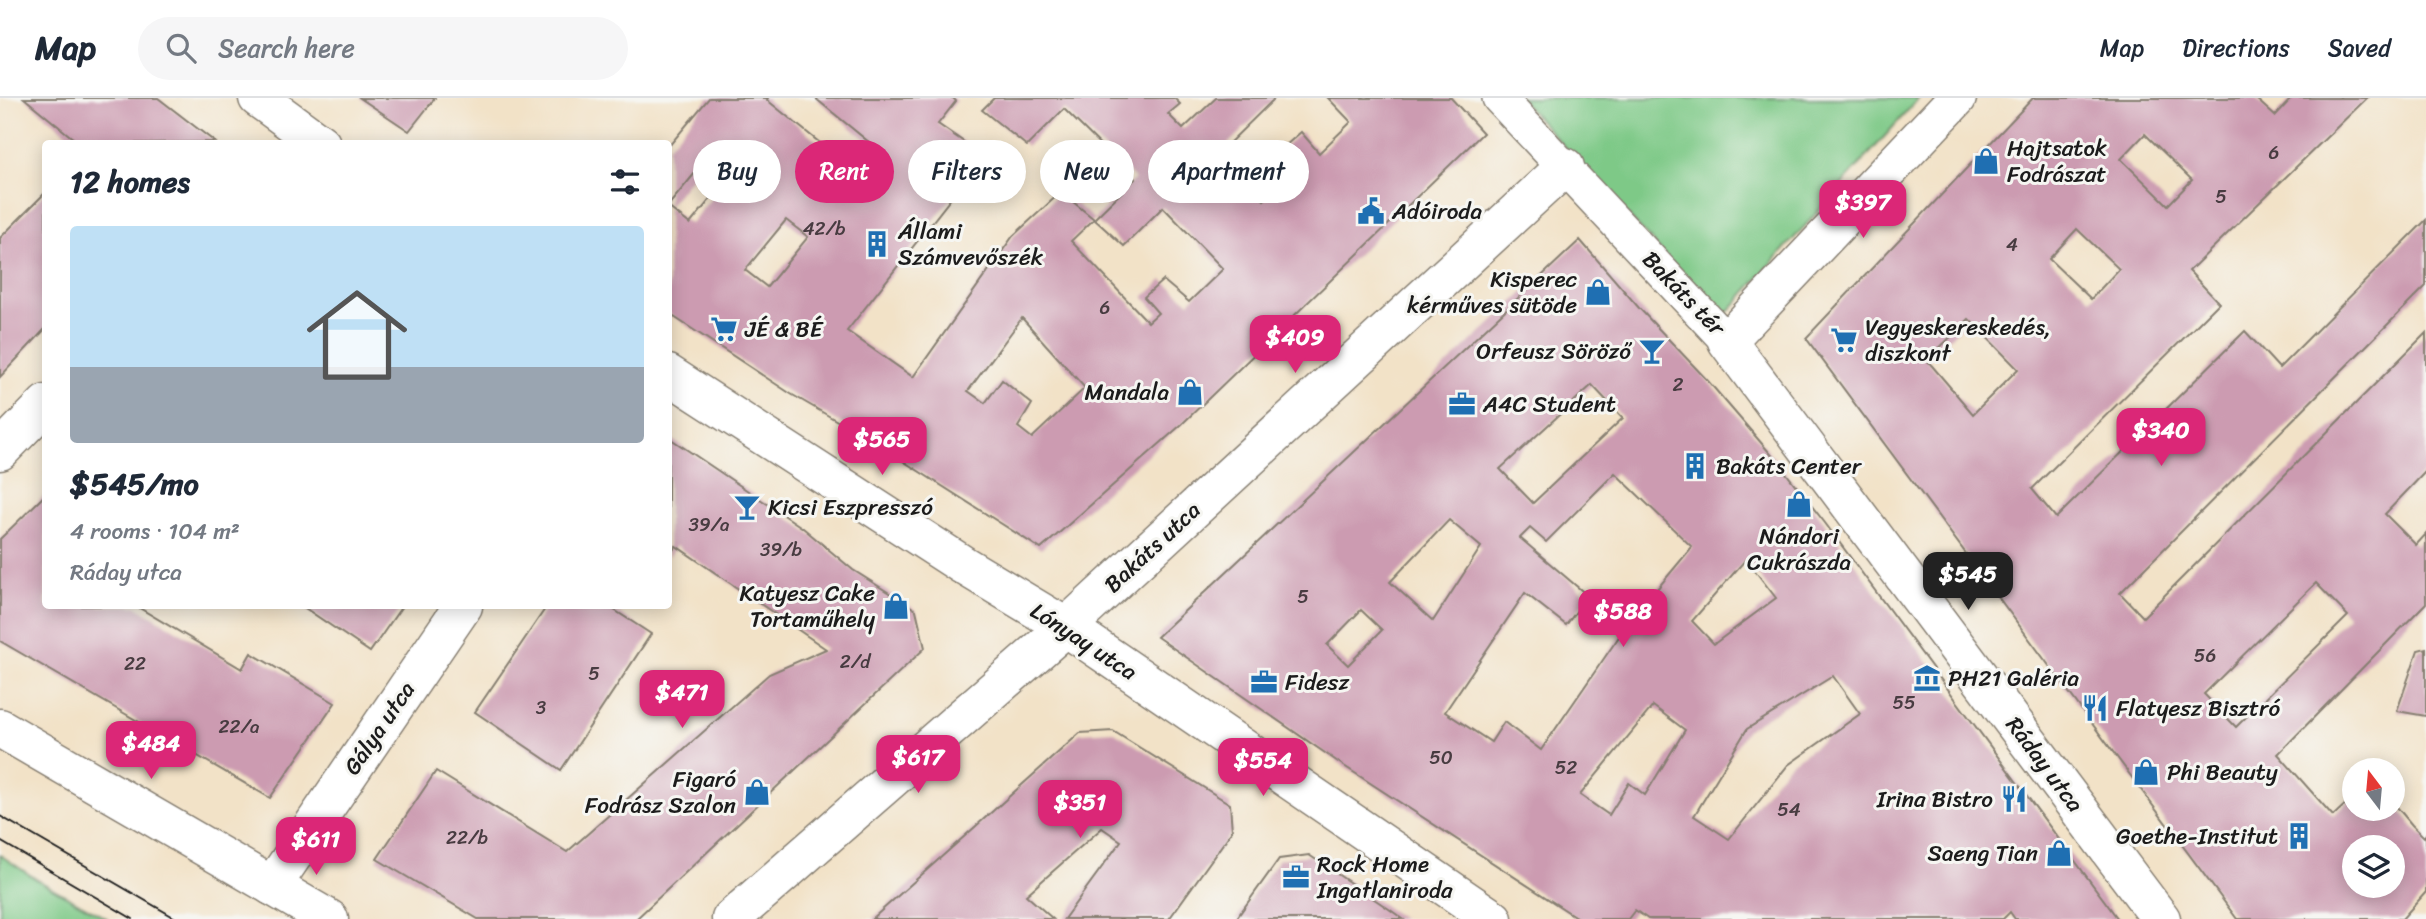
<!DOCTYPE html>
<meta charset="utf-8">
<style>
body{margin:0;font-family:Sriracha,sans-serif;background:#f6f6f7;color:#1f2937;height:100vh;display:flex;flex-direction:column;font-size:26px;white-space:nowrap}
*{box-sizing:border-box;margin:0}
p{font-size:23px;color:#747a83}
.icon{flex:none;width:38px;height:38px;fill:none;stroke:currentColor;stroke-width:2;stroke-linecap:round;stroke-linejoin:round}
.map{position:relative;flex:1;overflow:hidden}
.side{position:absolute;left:42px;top:42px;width:630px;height:469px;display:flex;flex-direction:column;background:#fff;border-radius:7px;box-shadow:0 4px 18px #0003}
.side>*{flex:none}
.banner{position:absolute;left:693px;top:42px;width:665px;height:63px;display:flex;gap:14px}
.needle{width:46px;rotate:344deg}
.controls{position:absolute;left:2342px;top:660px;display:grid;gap:14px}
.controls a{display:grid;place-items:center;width:63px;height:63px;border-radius:50%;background:#fff;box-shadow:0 4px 18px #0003;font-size:35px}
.price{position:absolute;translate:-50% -60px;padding:0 16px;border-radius:14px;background:#db2777;color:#fff;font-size:23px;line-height:46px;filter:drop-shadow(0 2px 4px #0008)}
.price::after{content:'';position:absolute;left:50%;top:42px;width:21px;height:16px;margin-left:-10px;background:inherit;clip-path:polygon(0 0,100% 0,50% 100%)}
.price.active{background:#222;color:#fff}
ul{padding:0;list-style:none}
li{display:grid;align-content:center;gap:14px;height:371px;padding:0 28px}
li span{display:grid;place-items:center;height:217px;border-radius:7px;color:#555}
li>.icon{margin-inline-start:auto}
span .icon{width:126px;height:126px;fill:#fffc;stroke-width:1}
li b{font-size:30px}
h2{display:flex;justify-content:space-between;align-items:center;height:84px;padding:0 28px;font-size:30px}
.pill{padding:0 24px;border-radius:32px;background:#fff;box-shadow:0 4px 18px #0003;font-size:24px;line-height:63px}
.pill.active{background:#db2777;color:#fff}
header{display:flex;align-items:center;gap:42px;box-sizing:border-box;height:98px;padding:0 35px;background:#fff;border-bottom:2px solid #e0e1e3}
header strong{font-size:33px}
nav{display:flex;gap:38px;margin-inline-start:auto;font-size:24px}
.search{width:490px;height:63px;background:#f6f6f7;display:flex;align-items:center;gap:18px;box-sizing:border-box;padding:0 24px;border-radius:38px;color:#747a83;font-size:26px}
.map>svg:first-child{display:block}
.green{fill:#7ec987;stroke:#4d7252;stroke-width:2}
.building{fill:#cc9bb1;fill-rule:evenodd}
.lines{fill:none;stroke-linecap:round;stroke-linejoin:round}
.pedestrian-casing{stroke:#877f72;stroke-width:36}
.minor-casing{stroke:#877f72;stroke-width:41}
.secondary-casing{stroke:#877f72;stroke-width:41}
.pedestrian{stroke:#fff;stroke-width:33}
.minor{stroke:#fff;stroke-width:38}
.secondary{stroke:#fff;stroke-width:38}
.tram{stroke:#1c1c1c;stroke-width:2}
.labels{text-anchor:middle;stroke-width:6;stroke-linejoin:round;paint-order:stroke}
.number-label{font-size:19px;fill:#483c41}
.poi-label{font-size:23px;fill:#1c1c1c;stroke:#f6f6f2;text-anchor:start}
.street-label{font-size:23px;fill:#1c1c1c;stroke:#f6f6f2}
</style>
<header>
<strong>Map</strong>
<div class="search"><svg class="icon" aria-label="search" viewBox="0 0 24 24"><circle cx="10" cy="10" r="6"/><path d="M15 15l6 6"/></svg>Search here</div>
<nav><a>Map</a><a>Directions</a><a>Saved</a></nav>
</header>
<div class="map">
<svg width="2426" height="821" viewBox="0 0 2426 821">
<rect width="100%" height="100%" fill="#f6f6f2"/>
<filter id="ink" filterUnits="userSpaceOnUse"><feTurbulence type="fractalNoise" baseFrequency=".0143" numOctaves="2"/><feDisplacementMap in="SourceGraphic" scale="14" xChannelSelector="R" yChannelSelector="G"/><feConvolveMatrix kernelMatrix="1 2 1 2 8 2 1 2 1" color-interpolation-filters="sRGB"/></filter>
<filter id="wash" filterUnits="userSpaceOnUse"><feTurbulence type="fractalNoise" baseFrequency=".00686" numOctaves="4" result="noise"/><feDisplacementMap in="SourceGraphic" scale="28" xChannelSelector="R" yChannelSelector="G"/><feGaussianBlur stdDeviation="1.57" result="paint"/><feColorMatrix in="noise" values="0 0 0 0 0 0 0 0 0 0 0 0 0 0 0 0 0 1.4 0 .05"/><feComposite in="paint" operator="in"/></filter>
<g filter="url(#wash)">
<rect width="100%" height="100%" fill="#f2e2c7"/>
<g class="green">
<polygon points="1519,0 1919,0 1723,220"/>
<polygon points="0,757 39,783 108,821 0,821"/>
</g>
<g id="blocks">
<g class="building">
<polygon points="24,0 158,0 215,44 80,46"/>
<polygon points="360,0 435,0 409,33"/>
<path d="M709,0H768L767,2L851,70L870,45L815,0H953L956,3L938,26L984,58L847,233L913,279L1013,138L1061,94L1094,121L1071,143L1148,224L1158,215L1144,199L1163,182L1189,204L1223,171L1163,109L1124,148L1094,121L1135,81L1064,11L1027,48L982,12L994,0H1174L1180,6L1168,16L1183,31L1216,0H1275L1219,55L1264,102L1288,81L1270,61L1301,34L1319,55L1351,24L1328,0H1451L1483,35L1181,327L1041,451L870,342L791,296L668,215V109L690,126L731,76L709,58L668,108V49ZM786,122L808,139L767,189L745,172ZM1022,220L1085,290L1032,340L1018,329L1032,306L1002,282L985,305L968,293Z"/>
<path d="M2033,0H2255L2275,18L2292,0H2367L2189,173L2219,205L2032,391L2056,420L2245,233L2279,270L2426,122V188L2120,495L2143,519L2426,235V373L2385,416L2416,447L2426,436V505L2278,656L2333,718L2354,698V710H2392V703L2412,727L2424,739L2426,736V794L2402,821H2237L1806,240ZM2145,36L2192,82L2168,107L2121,61ZM2077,131L2119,171L2091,201L2049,161ZM1969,221L2018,271L1973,316L1927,262ZM2316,485L2348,518L2236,629L2204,596ZM2354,749H2392V788H2354Z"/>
<polygon points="46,94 46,230 0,279 0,140"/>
<path d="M1580,142L1639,210L1708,283L1775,361L1825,425L2118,821H2015L2010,814L2003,821H1648L1635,812L1628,821H1579L1341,666L1157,539ZM1592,287L1623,320L1533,405L1500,371ZM1615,375L1692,449L1627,527L1541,652L1504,624L1491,644L1445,614L1525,495L1566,527L1588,498L1520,440L1530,430L1546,444ZM1449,422L1481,449L1433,523L1390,484ZM1746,461L1776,500L1714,546L1692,523ZM1361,512L1382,532L1348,567L1327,547ZM1833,578L1860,616L1788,667L1729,741L1694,718L1747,631ZM1653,608L1685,632L1645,697L1629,685L1609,717L1580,697Z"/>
<polygon points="668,339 803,430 853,472 916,512 925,550 636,821 478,821 377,761 436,673 567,754 769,576 826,551 676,448 668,459"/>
<polygon points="46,396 46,508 136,508 242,571 251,555 335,605 270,700 0,543 0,441"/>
<polygon points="302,508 402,508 370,554"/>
<polygon points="547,508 608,508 651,536 561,672 475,614"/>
<polygon points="2426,550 2426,618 2397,613 2418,552"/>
<polygon points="1113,633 1230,706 1232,733 1169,821 1064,821 1121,743 1102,730 1026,797 1053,821 872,821 1080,635"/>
<polygon points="1309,757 1389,811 1403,821 1236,821 1279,761"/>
</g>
</g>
</g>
<g filter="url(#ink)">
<use href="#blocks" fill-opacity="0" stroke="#877f72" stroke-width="2"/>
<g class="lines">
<defs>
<polyline id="pedestrian" points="1499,0 1727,243"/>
<g id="minor">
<polyline points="258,0 321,46"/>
<polyline points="1957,0 1727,243 2161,821"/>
<polyline points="668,276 963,467 1066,529 1493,821"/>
<polyline points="0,353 46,306"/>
<polyline points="272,788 463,508"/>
<polyline points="731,821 1066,529 1565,69"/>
</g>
<polyline id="secondary" points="0,630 329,821"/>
</defs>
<use href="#pedestrian" class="pedestrian-casing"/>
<use href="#minor" class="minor-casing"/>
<use href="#secondary" class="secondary-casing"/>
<use href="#pedestrian" class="pedestrian"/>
<use href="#minor" class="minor"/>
<use href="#secondary" class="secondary"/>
<g class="tram">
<polyline points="0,718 177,821"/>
<polyline points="0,743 133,821"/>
</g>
</g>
</g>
<defs>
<symbol id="shop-bare" viewBox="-9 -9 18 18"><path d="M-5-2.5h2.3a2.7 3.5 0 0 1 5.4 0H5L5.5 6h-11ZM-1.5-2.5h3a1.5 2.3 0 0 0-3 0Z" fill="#1f6fb2" stroke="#f6f6f2" stroke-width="2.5" paint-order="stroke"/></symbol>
<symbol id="civic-bare" viewBox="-9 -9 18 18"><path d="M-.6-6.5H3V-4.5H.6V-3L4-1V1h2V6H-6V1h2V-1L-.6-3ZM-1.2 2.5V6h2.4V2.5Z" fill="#1f6fb2" stroke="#f6f6f2" stroke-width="2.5" paint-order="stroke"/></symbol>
<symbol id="building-bare" viewBox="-9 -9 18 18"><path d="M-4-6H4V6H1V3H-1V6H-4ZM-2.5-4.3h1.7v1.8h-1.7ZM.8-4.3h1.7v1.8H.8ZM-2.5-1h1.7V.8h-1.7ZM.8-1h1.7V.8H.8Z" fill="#1f6fb2" stroke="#f6f6f2" stroke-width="2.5" paint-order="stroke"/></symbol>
<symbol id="supermarket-bare" viewBox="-9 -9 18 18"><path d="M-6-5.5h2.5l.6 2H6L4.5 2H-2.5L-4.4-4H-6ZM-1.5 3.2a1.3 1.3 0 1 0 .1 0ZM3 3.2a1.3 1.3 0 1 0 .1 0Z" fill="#1f6fb2" stroke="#f6f6f2" stroke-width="2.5" paint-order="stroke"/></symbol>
<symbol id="bar-bare" viewBox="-9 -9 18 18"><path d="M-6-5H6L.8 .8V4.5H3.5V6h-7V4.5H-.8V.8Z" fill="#1f6fb2" stroke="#f6f6f2" stroke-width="2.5" paint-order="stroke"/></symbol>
<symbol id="office-bare" viewBox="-9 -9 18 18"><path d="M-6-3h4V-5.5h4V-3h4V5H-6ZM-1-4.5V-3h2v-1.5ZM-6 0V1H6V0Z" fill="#1f6fb2" stroke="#f6f6f2" stroke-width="2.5" paint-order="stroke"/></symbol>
<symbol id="museum-bare" viewBox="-9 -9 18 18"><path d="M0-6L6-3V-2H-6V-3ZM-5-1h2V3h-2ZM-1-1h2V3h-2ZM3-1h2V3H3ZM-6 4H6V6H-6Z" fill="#1f6fb2" stroke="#f6f6f2" stroke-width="2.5" paint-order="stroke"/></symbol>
<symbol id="restaurant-bare" viewBox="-9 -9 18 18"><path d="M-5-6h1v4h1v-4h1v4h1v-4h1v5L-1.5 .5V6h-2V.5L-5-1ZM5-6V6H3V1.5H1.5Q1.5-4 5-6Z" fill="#1f6fb2" stroke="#f6f6f2" stroke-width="2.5" paint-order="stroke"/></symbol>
</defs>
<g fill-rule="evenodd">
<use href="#shop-bare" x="1967" y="44" width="38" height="38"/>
<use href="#civic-bare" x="1352" y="94" width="38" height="38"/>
<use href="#building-bare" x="858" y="127" width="38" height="38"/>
<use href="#shop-bare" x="1579" y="175" width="38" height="38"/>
<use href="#supermarket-bare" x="705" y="212" width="38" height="38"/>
<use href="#supermarket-bare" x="1825" y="223" width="38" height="38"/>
<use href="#bar-bare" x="1633" y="234" width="38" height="38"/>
<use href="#shop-bare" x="1171" y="275" width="38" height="38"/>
<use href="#office-bare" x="1443" y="287" width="38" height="38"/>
<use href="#building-bare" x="1676" y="349" width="38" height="38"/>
<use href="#shop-bare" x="1780" y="387" width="38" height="38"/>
<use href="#bar-bare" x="728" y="390" width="38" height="38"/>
<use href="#shop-bare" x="877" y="489" width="38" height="38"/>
<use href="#museum-bare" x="1908" y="561" width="38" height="38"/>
<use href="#office-bare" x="1245" y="565" width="38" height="38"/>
<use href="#restaurant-bare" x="2076" y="591" width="38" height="38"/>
<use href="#shop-bare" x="2127" y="655" width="38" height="38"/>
<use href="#shop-bare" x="738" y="675" width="38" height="38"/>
<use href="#restaurant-bare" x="1995" y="682" width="38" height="38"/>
<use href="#building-bare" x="2280" y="719" width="38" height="38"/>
<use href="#shop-bare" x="2040" y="736" width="38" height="38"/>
<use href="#office-bare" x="1277" y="760" width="38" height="38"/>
</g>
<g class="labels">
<g class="number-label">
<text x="2274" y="61">6</text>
<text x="2221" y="105">5</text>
<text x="824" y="137">42/b</text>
<text x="2012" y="153">4</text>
<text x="1105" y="216">6</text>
<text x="1678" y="293">2</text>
<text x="709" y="433">39/a</text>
<text x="781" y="458">39/b</text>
<text x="1303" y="505">5</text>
<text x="2205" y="564">56</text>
<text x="855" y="570">2/d</text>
<text x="135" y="572">22</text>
<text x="594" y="582">5</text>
<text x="1904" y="611">55</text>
<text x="541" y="616">3</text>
<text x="239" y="635">22/a</text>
<text x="1441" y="666">50</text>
<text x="1566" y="676">52</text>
<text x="1789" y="718">54</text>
<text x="467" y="746">22/b</text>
</g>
<g class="poi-label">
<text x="2007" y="58">Hajtsatok<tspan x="2007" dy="26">Fodrászat</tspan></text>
<text x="1392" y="121">Adóiroda</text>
<text x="898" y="141">Állami<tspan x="898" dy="26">Számvevőszék</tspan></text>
<text x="1577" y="189" text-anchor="end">Kisperec<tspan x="1577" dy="26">kérműves sütöde</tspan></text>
<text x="1865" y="237">Vegyeskereskedés,<tspan x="1865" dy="26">diszkont</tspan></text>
<text x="745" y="239">JÉ &amp; BÉ</text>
<text x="1631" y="261" text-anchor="end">Orfeusz Söröző</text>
<text x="1169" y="302" text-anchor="end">Mandala</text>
<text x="1483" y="314">A4C Student</text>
<text x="1716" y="376">Bakáts Center</text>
<text x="768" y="417">Kicsi Eszpresszó</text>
<text x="1799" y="446" text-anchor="middle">Nándori<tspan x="1799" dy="26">Cukrászda</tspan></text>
<text x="875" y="503" text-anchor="end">Katyesz Cake<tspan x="875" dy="26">Tortaműhely</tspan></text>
<text x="1948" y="588">PH21 Galéria</text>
<text x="1285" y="592">Fidesz</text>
<text x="2116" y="618">Flatyesz Bisztró</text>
<text x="2167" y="682">Phi Beauty</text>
<text x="736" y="689" text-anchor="end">Figaró<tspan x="736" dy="26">Fodrász Szalon</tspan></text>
<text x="1993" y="709" text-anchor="end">Irina Bistro</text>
<text x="2278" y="746" text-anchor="end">Goethe-Institut</text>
<text x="2038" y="763" text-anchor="end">Saeng Tian</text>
<text x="1317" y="774">Rock Home<tspan x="1317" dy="26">Ingatlaniroda</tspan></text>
</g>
<g class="street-label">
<text transform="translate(1684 195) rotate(46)" y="8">Bakáts tér</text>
<text transform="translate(1152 449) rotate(-43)" y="8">Bakáts utca</text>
<text transform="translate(1084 543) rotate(33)" y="8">Lónyay utca</text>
<text transform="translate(379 630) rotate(-56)" y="8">Gálya utca</text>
<text transform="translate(2045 666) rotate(53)" y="8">Ráday utca</text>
</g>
</g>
</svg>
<div class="controls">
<a><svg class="needle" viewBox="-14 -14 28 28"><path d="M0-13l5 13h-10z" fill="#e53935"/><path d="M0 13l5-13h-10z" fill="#747a83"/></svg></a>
<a><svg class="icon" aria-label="layers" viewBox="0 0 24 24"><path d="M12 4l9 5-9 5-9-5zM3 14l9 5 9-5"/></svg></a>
</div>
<b class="price" style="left:1863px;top:142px">$397</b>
<b class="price" style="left:1295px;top:277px">$409</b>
<b class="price" style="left:2161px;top:370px">$340</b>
<b class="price" style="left:882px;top:379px">$565</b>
<b class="price active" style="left:1968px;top:514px">$545</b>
<b class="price" style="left:1623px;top:551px">$588</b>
<b class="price" style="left:682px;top:632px">$471</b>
<b class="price" style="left:151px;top:683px">$484</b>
<b class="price" style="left:918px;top:697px">$617</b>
<b class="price" style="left:1263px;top:700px">$554</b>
<b class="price" style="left:1080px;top:742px">$351</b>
<b class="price" style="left:316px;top:779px">$611</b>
<div class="banner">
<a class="pill">Buy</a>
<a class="pill active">Rent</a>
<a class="pill">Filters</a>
<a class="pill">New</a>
<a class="pill">Apartment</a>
</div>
<section class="side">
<h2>12 homes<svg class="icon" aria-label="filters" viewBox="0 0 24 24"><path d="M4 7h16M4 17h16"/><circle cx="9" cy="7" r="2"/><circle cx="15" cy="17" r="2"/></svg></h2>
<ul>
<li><span style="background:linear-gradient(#bfe0f5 65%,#9aa5b1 0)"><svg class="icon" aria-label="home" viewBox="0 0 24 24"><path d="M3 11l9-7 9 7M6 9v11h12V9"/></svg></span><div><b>$545/mo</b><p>4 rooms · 104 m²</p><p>Ráday utca</p></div></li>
</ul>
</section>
</div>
